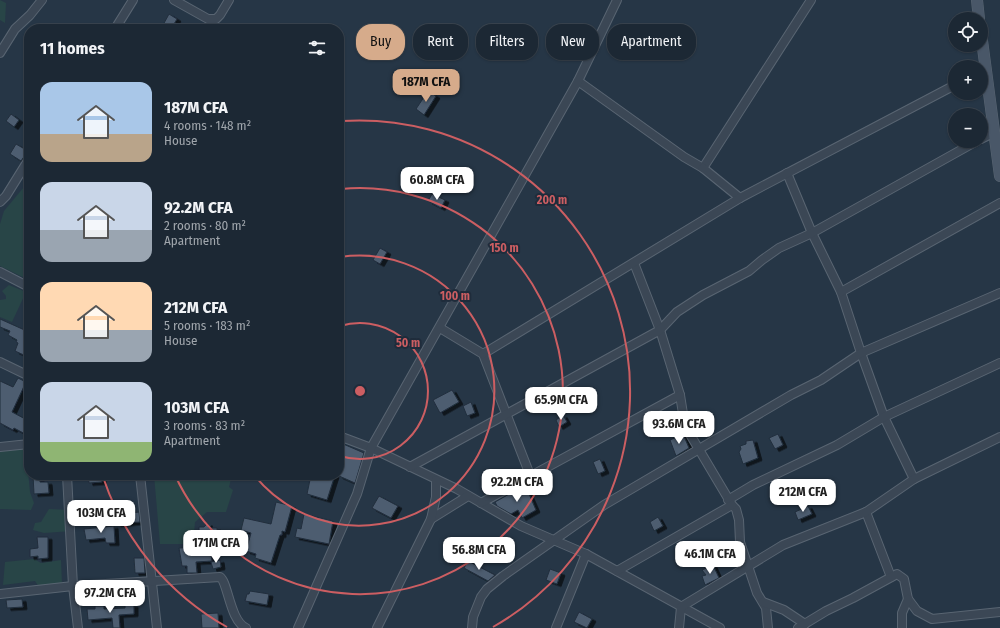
<!DOCTYPE html>
<meta charset="utf-8">
<style>
body{margin:0;font-family:"Fira Sans Condensed",sans-serif;background:#25303c;color:#f1f3f6;height:100vh;display:flex;flex-direction:column;font-size:15px;white-space:nowrap}
*{box-sizing:border-box;margin:0}
p{font-size:13px;color:#a0a6ac}
.icon{flex:none;width:22px;height:22px;fill:none;stroke:currentColor;stroke-width:2;stroke-linecap:round;stroke-linejoin:round}
.map{position:relative;flex:1;overflow:hidden}
.details{position:absolute;left:24px;top:24px;width:320px;height:456px;display:flex;flex-direction:column;background:#1c2834;border-radius:16px;box-shadow:0 1px 3px #0004,0 0 0 1px #3a444f}
.details>*{flex:none}
.top-card{position:absolute;left:356px;top:24px;width:380px;height:36px;display:flex;gap:8px}
.controls{position:absolute;left:948px;top:12px;display:grid;gap:8px}
.controls a{display:grid;place-items:center;width:40px;height:40px;border-radius:50%;background:#1c2834;box-shadow:0 1px 3px #0004,0 0 0 1px #3a444f;font-size:20px}
.price{position:absolute;translate:-50% -34px;padding:0 9px;border-radius:8px;background:#fff;color:#222;font-size:13px;line-height:26px;filter:drop-shadow(0 1px 2px #0008)}
.price::after{content:'';position:absolute;left:50%;top:24px;width:12px;height:9px;margin-left:-6px;background:inherit;clip-path:polygon(0 0,100% 0,50% 100%)}
.price.active{background:#d6ab8b;color:#111}
ul{padding:0;list-style:none}
li{display:flex;align-items:center;gap:12px;height:100px;padding:0 16px}
li span{display:grid;place-items:center;flex:none;width:112px;height:80px;border-radius:12px;color:#555}
li>.icon{margin-inline-start:auto}
span .icon{width:48px;height:48px;fill:#fffc;stroke-width:1}
li b{font-size:17px}
h2{display:flex;justify-content:space-between;align-items:center;height:48px;padding:0 16px;font-size:17px}
.pill{padding:0 14px;border-radius:16px;background:#1c2834;box-shadow:0 1px 3px #0004,0 0 0 1px #3a444f;font-size:14px;line-height:36px}
.pill.active{background:#d6ab8b;color:#111}
.map>svg:first-child{display:block}
.green{fill:#284547}
.building{fill:#4d5d6f;stroke:#212e3d;filter:url(#shadow)}
.lines{fill:none;stroke-linecap:round;stroke-linejoin:round}
.street-casing{stroke:#596572;stroke-width:10}
.secondary-casing{stroke:#596572;stroke-width:12}
.street{stroke:#3b4755;stroke-width:8}
.secondary{stroke:#495768;stroke-width:11}
.ring{fill:none;stroke:#cc5e62;stroke-width:2}
.centre{fill:#cc5e62;stroke:#1f2c3b;stroke-width:2}
.ring-label{font-size:12px;text-anchor:middle;font-weight:bold;fill:#cc5e62;stroke:#1f2c3b;stroke-width:4;stroke-linejoin:round;paint-order:stroke}
</style>
<div class="map">
<svg width="1000" height="628" viewBox="0 0 1000 628">
<defs>
<filter id="shadow"><feDropShadow dx="4" dy="2.5" stdDeviation="0" flood-color="#0009"/></filter>
</defs>
<rect width="100%" height="100%" fill="#263646"/>
<g class="green">
<polygon points="0,0 6,3 5,23 0,20"/>
<polygon points="24,187 29,190 29,280 0,266 0,224 4,211"/>
<polygon points="9,285 26,292 12,322 0,317 0,300 6,299 6,296 2,291"/>
<polygon points="26,449 30,492 34,503 31,510 0,509 0,452 1,451"/>
<polygon points="154,475 239,475 231,479 229,487 233,490 226,512 207,512 195,522 193,544 160,544"/>
<polygon points="49,509 71,510 72,531 44,533 33,530 35,523 41,522"/>
<polygon points="34,559 41,563 61,560 62,584 39,587 35,581 3,585 5,562"/>
</g>
<g class="building">
<polygon points="169,14 177,19 171,29 163,25"/>
<polygon points="428,91 436,96 424,115 416,109"/>
<polygon points="11,114 19,120 14,127 6,121"/>
<polygon points="16,144 28,151 21,161 10,154"/>
<polygon points="432,194 445,200 441,208 428,201"/>
<polygon points="380,248 387,252 380,264 373,260"/>
<polygon points="0,319 29,332 29,350 26,356 15,351 18,343 16,342 17,340 8,335 10,331 0,327"/>
<polygon points="18,378 26,382 12,412 29,421 29,436 14,428 13,430 0,423 0,381 13,387"/>
<polygon points="452,390 459,402 440,413 433,400"/>
<polygon points="471,402 475,413 467,416 463,406"/>
<polygon points="563,415 567,422 559,427 556,420"/>
<polygon points="683,434 689,448 676,456 670,440"/>
<polygon points="778,434 783,445 775,449 769,438"/>
<polygon points="753,440 758,458 743,464 739,452 741,449 740,446 746,444 746,441"/>
<polygon points="341,443 364,453 355,483 339,476 339,448"/>
<polygon points="600,459 605,471 598,474 593,462"/>
<polygon points="33,475 40,475 40,482 48,482 49,493 34,494"/>
<polygon points="311,475 335,475 327,500 307,494"/>
<polygon points="88,476 102,476 102,482 89,483"/>
<polygon points="526,487 536,510 522,518 518,510 511,514 497,506 495,502 511,493"/>
<polygon points="379,496 398,506 391,518 372,508"/>
<polygon points="276,502 292,506 285,532 282,531 282,535 280,535 271,563 255,558 256,554 246,551 251,533 241,530 244,518 271,524"/>
<polygon points="808,506 812,514 798,520 795,512"/>
<polygon points="139,512 140,522 117,524 116,515"/>
<polygon points="304,514 333,521 329,544 295,537 297,528 301,529"/>
<polygon points="658,517 663,526 654,531 650,522"/>
<polygon points="208,523 209,528 217,528 218,543 210,544 212,561 196,562 197,573 187,573 187,566 182,566 179,548 199,547 199,527 204,527"/>
<polygon points="114,526 115,543 106,543 105,538 86,540 84,529"/>
<polygon points="37,537 48,537 48,558 38,559 38,556 30,557 30,549 38,548"/>
<polygon points="502,538 510,542 504,557 496,553"/>
<polygon points="134,558 144,558 145,573 135,573"/>
<polygon points="220,560 221,567 213,569 211,562"/>
<polygon points="468,561 495,575 488,581 464,568"/>
<polygon points="713,565 719,578 705,585 702,576 706,575 702,570"/>
<polygon points="550,569 561,573 557,584 546,580"/>
<polygon points="250,591 269,594 267,605 245,601 247,594 249,594"/>
<polygon points="22,599 23,607 7,608 6,600"/>
<polygon points="125,605 134,605 134,614 119,615 120,628 113,628 112,618 88,620 87,609 95,609 95,606 104,606 104,609 125,608"/>
<polygon points="579,612 592,619 587,628 574,622"/>
<polygon points="218,613 219,628 202,628 201,614"/>
</g>
<g class="lines">
<defs>
<g id="street">
<polyline points="174,0 208,19 216,19 220,15 229,0"/>
<polyline points="115,29 133,0"/>
<polyline points="0,53 15,29 30,15 42,0"/>
<polyline points="578,81 684,157 703,168 811,0"/>
<polyline points="981,139 995,132"/>
<polyline points="703,168 740,198"/>
<polyline points="787,173 812,233 841,292 861,353 884,417 914,479"/>
<polyline points="0,202 6,196 29,159"/>
<polyline points="634,263 660,330 680,395 684,420 691,436 732,505 736,509 739,520 740,542 757,593 766,608 768,628"/>
<polyline points="0,272 29,287"/>
<polyline points="841,292 1000,203"/>
<polyline points="440,328 483,354 530,475"/>
<polyline points="483,354 740,198 955,85"/>
<polyline points="0,362 29,376"/>
<polyline points="339,436 371,448 457,489 521,526 586,554 720,628"/>
<polyline points="0,447 29,444"/>
<polyline points="410,467 660,330 677,312 703,295 749,271 762,260 779,248 812,233 977,141"/>
<polyline points="67,475 73,586 78,628"/>
<polyline points="140,475 157,628"/>
<polyline points="728,500 753,485 837,445 884,417 1000,363"/>
<polyline points="481,503 680,395"/>
<polyline points="866,512 891,577"/>
<polyline points="431,519 468,496"/>
<polyline points="617,571 732,505"/>
<path d="M0,594L73,586L220,577C228,582 230,621 246,628"/>
<polyline points="763,602 784,610 805,624"/>
<polyline points="298,628 357,494 371,448 578,81 617,0"/>
<polyline points="377,628 431,519 436,497 436,480"/>
<polyline points="472,628 473,617 481,597 487,589 503,576 604,505 791,395 821,380 861,353 1000,293"/>
<polyline points="556,628 586,554"/>
<polyline points="679,628 681,607 783,545 866,512 914,479 1000,437"/>
<polyline points="798,628 826,611 853,598 897,574 904,579 908,599 917,611 932,619 1000,612"/>
<polyline points="902,628 902,613 908,599"/>
</g>
<g id="secondary">
<polyline points="977,0 979,19"/>
<polyline points="981,33 1000,176"/>
</g>
</defs>
<use href="#street" class="street-casing"/>
<use href="#secondary" class="secondary-casing"/>
<use href="#street" class="street"/>
<use href="#secondary" class="secondary"/>
</g>
<g class="ring">
<path d="M340 326A68 68 0 1 1 340 456"/>
<path d="M340 257A135 135 0 1 1 254 475"/>
<path d="M341 189A203 203 0 1 1 175 475"/>
<path d="M227 627A271 271 0 0 1 103 477M341 121A271 271 0 0 1 493 627"/>
</g>
<circle cx="360" cy="391" r="6" class="centre"/>
<g class="ring-label">
<text x="552" y="204">200 m</text>
<text x="504" y="252">150 m</text>
<text x="455" y="300">100 m</text>
<text x="408" y="347">50 m</text>
</g>
</svg>
<div class="controls">
<a><svg class="icon" aria-label="locate" viewBox="0 0 24 24"><circle cx="12" cy="12" r="6"/><path d="M12 2v4M12 18v4M2 12h4M18 12h4"/></svg></a>
<a>+</a>
<a>−</a>
</div>
<b class="price active" style="left:426px;top:103px">187M CFA</b>
<b class="price" style="left:437px;top:201px">60.8M CFA</b>
<b class="price" style="left:561px;top:421px">65.9M CFA</b>
<b class="price" style="left:679px;top:445px">93.6M CFA</b>
<b class="price" style="left:517px;top:503px">92.2M CFA</b>
<b class="price" style="left:803px;top:513px">212M CFA</b>
<b class="price" style="left:101px;top:534px">103M CFA</b>
<b class="price" style="left:216px;top:564px">171M CFA</b>
<b class="price" style="left:479px;top:571px">56.8M CFA</b>
<b class="price" style="left:710px;top:575px">46.1M CFA</b>
<b class="price" style="left:110px;top:614px">97.2M CFA</b>
<div class="top-card">
<a class="pill active">Buy</a>
<a class="pill">Rent</a>
<a class="pill">Filters</a>
<a class="pill">New</a>
<a class="pill">Apartment</a>
</div>
<section class="details">
<h2>11 homes<svg class="icon" aria-label="filters" viewBox="0 0 24 24"><path d="M4 7h16M4 17h16"/><circle cx="9" cy="7" r="2"/><circle cx="15" cy="17" r="2"/></svg></h2>
<ul>
<li><span style="background:linear-gradient(#a9c7e8 65%,#b9a48a 0)"><svg class="icon" aria-label="home" viewBox="0 0 24 24"><path d="M3 11l9-7 9 7M6 9v11h12V9"/></svg></span><div><b>187M CFA</b><p>4 rooms · 148 m²</p><p>House</p></div></li>
<li><span style="background:linear-gradient(#c9d6e8 60%,#9aa5b1 0)"><svg class="icon" aria-label="home" viewBox="0 0 24 24"><path d="M3 11l9-7 9 7M6 9v11h12V9"/></svg></span><div><b>92.2M CFA</b><p>2 rooms · 80 m²</p><p>Apartment</p></div></li>
<li><span style="background:linear-gradient(#ffd9b3 60%,#9aa5b1 0)"><svg class="icon" aria-label="home" viewBox="0 0 24 24"><path d="M3 11l9-7 9 7M6 9v11h12V9"/></svg></span><div><b>212M CFA</b><p>5 rooms · 183 m²</p><p>House</p></div></li>
<li><span style="background:linear-gradient(#c9d6e8 75%,#8fb573 0)"><svg class="icon" aria-label="home" viewBox="0 0 24 24"><path d="M3 11l9-7 9 7M6 9v11h12V9"/></svg></span><div><b>103M CFA</b><p>3 rooms · 83 m²</p><p>Apartment</p></div></li>
</ul>
</section>
</div>
